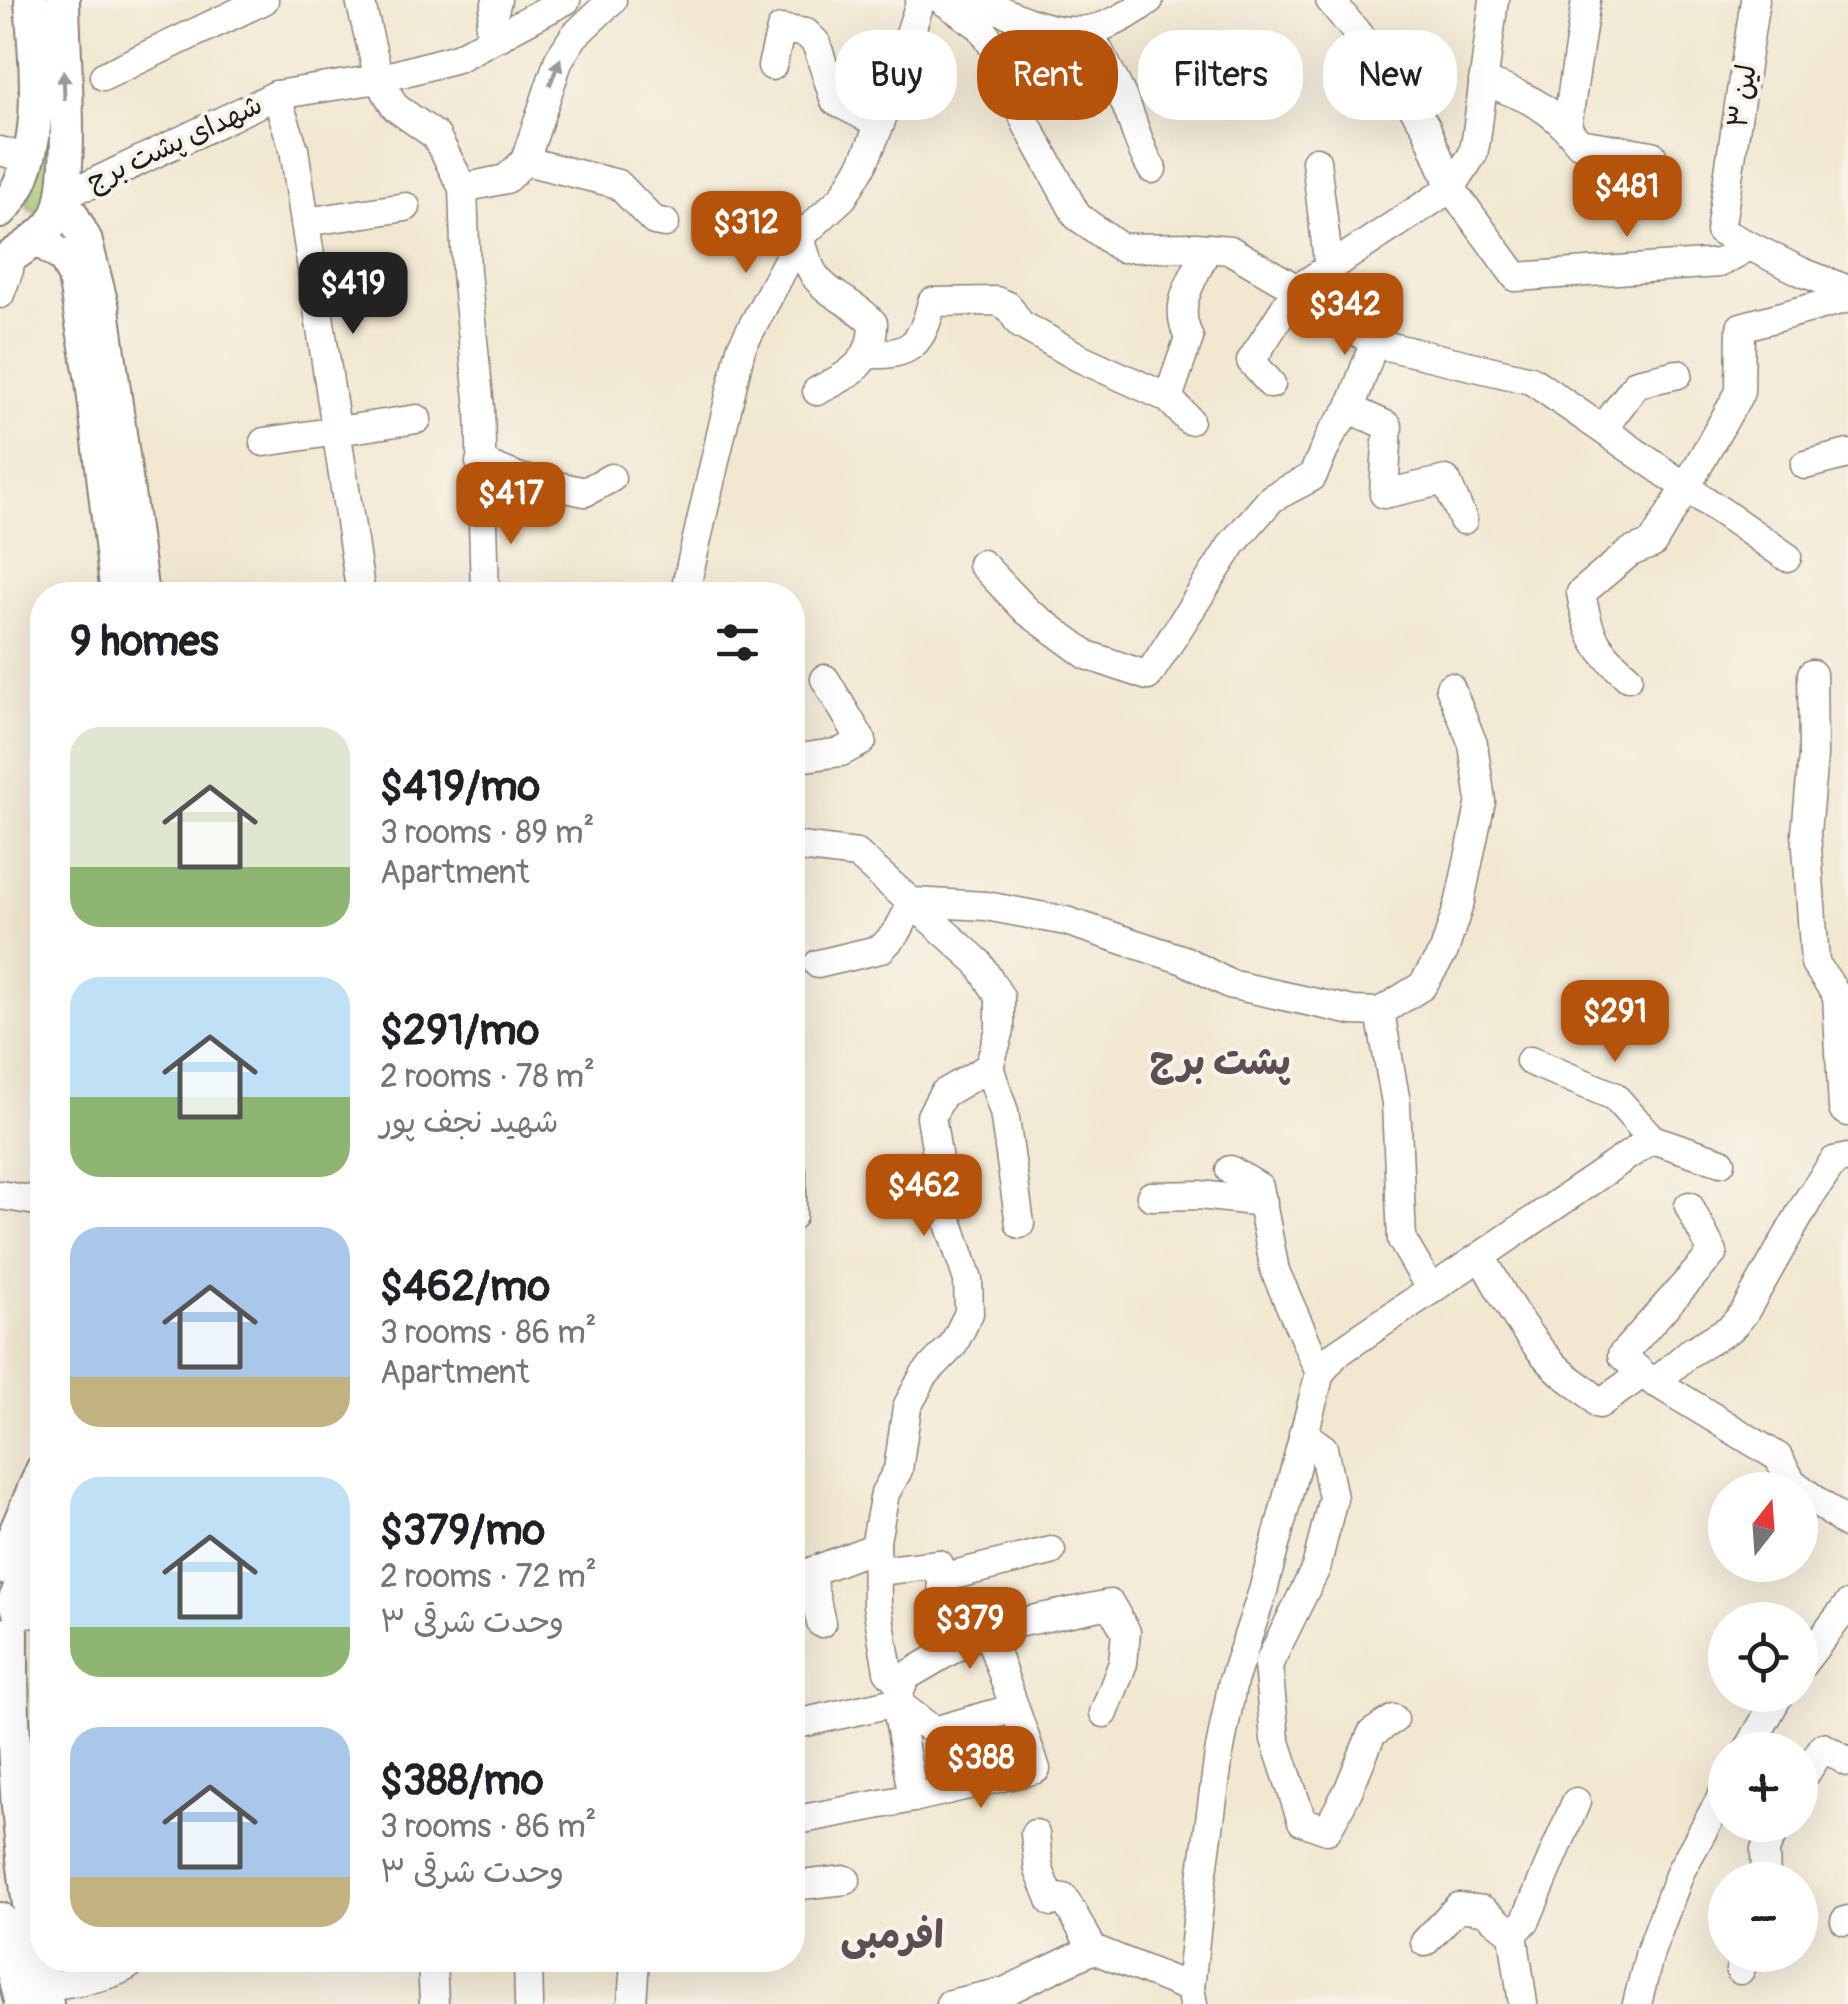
<!DOCTYPE html>
<meta charset="utf-8">
<style>
body{margin:0;font-family:Pangolin,"Playpen Sans Arabic",sans-serif;background:#f2f2f2;color:#202124;height:100vh;display:flex;flex-direction:column;font-size:38px;white-space:nowrap}
*{box-sizing:border-box;margin:0}
p{font-size:32px;color:#757577}
.icon{flex:none;width:55px;height:55px;fill:none;stroke:currentColor;stroke-width:2;stroke-linecap:round;stroke-linejoin:round}
.map{position:relative;flex:1;overflow:hidden}
.side{position:absolute;left:30px;top:582px;width:775px;height:1390px;display:flex;flex-direction:column;background:#fff;border-radius:40px;box-shadow:0 10px 40px #0002}
.side>*{flex:none}
.banner{position:absolute;left:835px;top:30px;width:862px;height:90px;display:flex;gap:20px}
.needle{width:65px;rotate:17deg}
.tools{position:absolute;left:1708px;top:1472px;display:grid;gap:20px}
.tools a{display:grid;place-items:center;width:110px;height:110px;border-radius:50%;background:#fff;box-shadow:0 10px 40px #0002;font-size:50px}
.price{position:absolute;translate:-50% -85px;padding:0 22px;border-radius:20px;background:#b45309;color:#fff;font-size:32px;line-height:65px;filter:drop-shadow(0 2px 5px #0008)}
.price::after{content:'';position:absolute;left:50%;top:60px;width:30px;height:22px;margin-left:-15px;background:inherit;clip-path:polygon(0 0,100% 0,50% 100%)}
.price.active{background:#222;color:#fff}
ul{padding:0;list-style:none}
li{display:flex;align-items:center;gap:30px;height:250px;padding:0 40px}
li span{display:grid;place-items:center;flex:none;width:280px;height:200px;border-radius:30px;color:#555}
li>.icon{margin-inline-start:auto}
span .icon{width:120px;height:120px;fill:#fffc;stroke-width:1}
li b{font-size:42px}
h2{display:flex;justify-content:space-between;align-items:center;height:120px;padding:0 40px;font-size:42px}
.tag{padding:0 35px;border-radius:40px;background:#fff;box-shadow:0 10px 40px #0002;font-size:35px;line-height:90px}
.tag.active{background:#b45309;color:#fff}
.map>svg:first-child{display:block}
.green{fill:#9fc26b;stroke:#5e6f44;stroke-width:2.5}
.lines{fill:none;stroke-linecap:round;stroke-linejoin:round}
.minor-casing{stroke:#878276;stroke-width:31}
.major-casing{stroke:#878276;stroke-width:36}
.minor{stroke:#fff;stroke-width:28}
.major{stroke:#fff;stroke-width:32}
.oneway{fill:#999}
.labels{text-anchor:middle;stroke-width:8;stroke-linejoin:round;paint-order:stroke}
.street-label{font-size:28px;fill:#1c1c1c;stroke:#f7f3e8}
.district-label{font-size:38px;font-weight:bold;fill:#5e4d53;stroke:#f7f3e8}
</style>
<div class="map">
<svg width="1848" height="2004" viewBox="0 0 1848 2004">
<rect width="100%" height="100%" fill="#f7f3e8"/>
<filter id="ink" filterUnits="userSpaceOnUse"><feTurbulence type="fractalNoise" baseFrequency=".01" numOctaves="2"/><feDisplacementMap in="SourceGraphic" scale="20" xChannelSelector="R" yChannelSelector="G"/><feConvolveMatrix kernelMatrix="1 2 1 2 8 2 1 2 1" color-interpolation-filters="sRGB"/></filter>
<filter id="wash" filterUnits="userSpaceOnUse"><feTurbulence type="fractalNoise" baseFrequency=".0048" numOctaves="4" result="noise"/><feDisplacementMap in="SourceGraphic" scale="40" xChannelSelector="R" yChannelSelector="G"/><feGaussianBlur stdDeviation="2.25" result="paint"/><feColorMatrix in="noise" values="0 0 0 0 0 0 0 0 0 0 0 0 0 0 0 0 0 1.4 0 .05"/><feComposite in="paint" operator="in"/></filter>
<g filter="url(#wash)">
<rect width="100%" height="100%" fill="#f2e8d1"/>
<polygon class="green" points="52,96 50,210 39,213 28,208 27,199"/>
</g>
<g filter="url(#ink)">
<g class="lines">
<defs>
<g id="minor">
<polyline points="360,0 379,79 395,107 436,136 463,188 466,273 480,408 485,595"/>
<polyline points="497,0 490,27 501,36"/>
<polyline points="942,0 981,27 998,54 1027,125 1077,216 1121,248 1196,247 1230,250 1297,289 1251,361 1271,384"/>
<path d="M977,0C1047,31 1083,51 1149,0"/>
<polyline points="1330,0 1394,78 1426,127 1451,188 1297,289 1374,343 1531,380 1787,557"/>
<polyline points="1494,0 1476,140 1473,154 1451,188 1516,277 1719,263 1750,246"/>
<polyline points="1755,0 1720,231 1802,272 1848,290"/>
<path d="M1088,31C1102,57 1117,83 1128,110C1137,133 1139,147 1152,169"/>
<polyline points="772,66 781,29 806,33 816,43 835,101 880,124"/>
<polyline points="104,76 264,0"/>
<path d="M1483,81C1525,96 1551,106 1579,143L1652,155"/>
<polyline points="276,95 294,149 361,595"/>
<polyline points="1567,127 1586,0"/>
<polyline points="0,151 30,159"/>
<polyline points="525,161 559,59 574,36 612,0"/>
<polyline points="1316,161 1329,269"/>
<polyline points="463,188 506,179 525,161 618,184 654,221 665,223"/>
<polyline points="64,190 89,185 276,95 379,79 457,58 566,0"/>
<polyline points="305,222 406,207"/>
<path d="M800,237C804,249 807,265 815,276C829,296 857,304 873,323C873,363 849,375 817,391"/>
<polyline points="0,294 9,270 4,261"/>
<path d="M867,354C911,356 922,344 932,302L996,301L1008,306L1020,324L1080,358L1168,398"/>
<polyline points="1350,409 1388,426 1384,494 1446,480 1463,520"/>
<path d="M1189,420L1168,398L1189,338C1172,302 1193,282 1207,248"/>
<polyline points="1603,429 1637,383 1678,374"/>
<polyline points="264,442 417,419"/>
<polyline points="480,462 520,478 585,492 611,478"/>
<polyline points="1805,465 1848,454"/>
<polyline points="982,564 1027,611 1087,655 1148,676 1233,543 1272,498 1312,477 1332,433 1350,409 1374,343"/>
<polyline points="684,595 741,348 800,237 843,197 863,164 880,124 921,0"/>
<polyline points="1812,674 1813,756 1806,833 1815,963 1837,995 1843,1109 1848,1112"/>
<path d="M1628,677C1595,648 1589,636 1581,593L1630,552L1652,544L1686,487L1740,392L1741,327L1848,298"/>
<polyline points="792,759 841,752 862,741 825,679"/>
<polyline points="792,846 857,854 978,962 1000,997 1000,1030 989,1067 943,1094 931,1116 947,1217 968,1280 969,1313 953,1345 924,1375 907,1407 898,1470 885,1493 876,1541 877,1605 888,1671 902,1686"/>
<polyline points="818,964 881,949 897,932 913,902 986,906 1066,921 1184,960 1229,984 1353,1011 1380,1012 1422,986 1444,951 1460,901 1481,801 1473,744 1450,687"/>
<polyline points="1380,1012 1396,1103 1402,1240 1431,1290"/>
<polyline points="1530,1061 1614,1096 1652,1139"/>
<polyline points="989,1067 1004,1112 1020,1224"/>
<polyline points="1230,1170 1259,1187 1275,1271 1320,1373"/>
<polyline points="792,1172 792,1216"/>
<polyline points="0,1195 42,1202"/>
<polyline points="1151,1196 1199,1195 1263,1202"/>
<polyline points="1481,1256 1652,1139 1721,1162"/>
<polyline points="1642,1374 1622,1355 1713,1253 1689,1206"/>
<polyline points="1655,1383 1689,1353 1731,1328 1744,1313 1808,1200 1834,1161 1848,1158"/>
<polyline points="1303,1434 1323,1448 1333,1498 1316,1568 1268,1665 1275,1739 1302,1821 1327,1830 1348,1791 1372,1733 1394,1719"/>
<polyline points="878,1571 939,1564 952,1649"/>
<polyline points="941,1578 1051,1551"/>
<polyline points="17,1612 42,1614"/>
<polyline points="821,1623 810,1572 876,1547"/>
<polyline points="1800,1667 1848,1605"/>
<polyline points="896,1702 934,1731 1015,1708"/>
<polyline points="792,1725 896,1702 905,1677 987,1629 1110,1604 1126,1632 1123,1663 1104,1713"/>
<polyline points="1748,1750 1779,1695"/>
<polyline points="1800,1782 1823,1747 1848,1762"/>
<polyline points="913,1798 1036,1769 987,1629"/>
<polyline points="792,1821 913,1798 896,1702"/>
<polyline points="1035,1834 1039,1870 1052,1902 1064,1898 1093,1949"/>
<polyline points="1766,1880 1765,1850 1777,1825"/>
<polyline points="792,1886 846,1880"/>
<polyline points="1845,1921 1848,1920"/>
<polyline points="1513,1934 1526,1920 1576,1802"/>
<polyline points="1425,1942 1458,1907 1483,1910 1513,1934 1523,2004"/>
<polyline points="432,1960 434,2004"/>
<polyline points="528,1960 529,2004"/>
<polyline points="1740,1970 1747,1955"/>
<path d="M43,1987C67,1982 119,1978 134,1960"/>
<polyline points="632,2004 635,1960"/>
<polyline points="950,2004 1004,1992 1093,1949 1190,1988"/>
<path d="M1193,2004L1190,1988L1200,1894L1219,1754L1233,1681L1263,1591L1320,1373L1336,1354L1481,1256C1502,1294 1525,1337 1557,1368C1572,1383 1585,1386 1599,1404L1642,1374L1778,1457L1792,1482L1848,1525"/>
<polyline points="1637,2004 1650,1952 1681,1870 1725,1791"/>
</g>
<g id="major">
<polyline points="63,198 85,239 103,309 142,595"/>
<path d="M0,212C49,163 35,64 31,0"/>
<polyline points="36,238 65,258 74,277 92,381 117,595"/>
<path d="M0,264C17,252 44,237 55,219C76,184 63,47 63,0"/>
<polyline points="0,1568 42,1470"/>
<polyline points="14,1602 42,1535"/>
<path d="M12,1632C11,1756 20,1882 47,2004"/>
<polyline points="0,1919 21,2004"/>
</g>
</defs>
<use href="#minor" class="minor-casing"/>
<use href="#major" class="major-casing"/>
<use href="#minor" class="minor"/>
<use href="#major" class="major"/>
</g>
<defs><path id="oneway-solid" d="M-6-.8H1V-3.2L6.5 0L1 3.2V.8H-6Z" transform="scale(2.5)"/></defs>
<g class="oneway">
<use href="#oneway-solid" transform="translate(555 72) rotate(-68)"/>
<use href="#oneway-solid" transform="translate(64 85) rotate(-92)"/>
</g>
</g>
<g class="labels">
<g class="street-label">
<text transform="translate(1741 96) rotate(-81)" y="10">لین ۳</text>
<text transform="translate(174 142) rotate(-25)" y="10">شهدای پشت برج</text>
</g>
<g class="district-label">
<text x="1220" y="1074">پشت برج</text>
<text x="892" y="1948">افرمبی</text>
</g>
</g>
</svg>
<div class="tools">
<a><svg class="needle" viewBox="-14 -14 28 28"><path d="M0-13l5 13h-10z" fill="#e53935"/><path d="M0 13l5-13h-10z" fill="#757577"/></svg></a>
<a><svg class="icon" aria-label="locate" viewBox="0 0 24 24"><circle cx="12" cy="12" r="6"/><path d="M12 2v4M12 18v4M2 12h4M18 12h4"/></svg></a>
<a>+</a>
<a>−</a>
</div>
<b class="price" style="left:1627px;top:240px">$481</b>
<b class="price" style="left:746px;top:276px">$312</b>
<b class="price active" style="left:353px;top:337px">$419</b>
<b class="price" style="left:1345px;top:358px">$342</b>
<b class="price" style="left:511px;top:547px">$417</b>
<b class="price" style="left:1615px;top:1065px">$291</b>
<b class="price" style="left:924px;top:1239px">$462</b>
<b class="price" style="left:970px;top:1672px">$379</b>
<b class="price" style="left:981px;top:1811px">$388</b>
<div class="banner">
<a class="tag">Buy</a>
<a class="tag active">Rent</a>
<a class="tag">Filters</a>
<a class="tag">New</a>
</div>
<section class="side">
<h2>9 homes<svg class="icon" aria-label="filters" viewBox="0 0 24 24"><path d="M4 7h16M4 17h16"/><circle cx="9" cy="7" r="2"/><circle cx="15" cy="17" r="2"/></svg></h2>
<ul>
<li><span style="background:linear-gradient(#dfe7d0 70%,#8fb573 0)"><svg class="icon" aria-label="home" viewBox="0 0 24 24"><path d="M3 11l9-7 9 7M6 9v11h12V9"/></svg></span><div><b>$419/mo</b><p>3 rooms · 89 m²</p><p>Apartment</p></div></li>
<li><span style="background:linear-gradient(#bfe0f5 60%,#8fb573 0)"><svg class="icon" aria-label="home" viewBox="0 0 24 24"><path d="M3 11l9-7 9 7M6 9v11h12V9"/></svg></span><div><b>$291/mo</b><p>2 rooms · 78 m²</p><p>شهید نجف پور</p></div></li>
<li><span style="background:linear-gradient(#a9c7e8 75%,#c2b280 0)"><svg class="icon" aria-label="home" viewBox="0 0 24 24"><path d="M3 11l9-7 9 7M6 9v11h12V9"/></svg></span><div><b>$462/mo</b><p>3 rooms · 86 m²</p><p>Apartment</p></div></li>
<li><span style="background:linear-gradient(#bfe0f5 75%,#8fb573 0)"><svg class="icon" aria-label="home" viewBox="0 0 24 24"><path d="M3 11l9-7 9 7M6 9v11h12V9"/></svg></span><div><b>$379/mo</b><p>2 rooms · 72 m²</p><p>وحدت شرقی ۳</p></div></li>
<li><span style="background:linear-gradient(#a9c7e8 75%,#c2b280 0)"><svg class="icon" aria-label="home" viewBox="0 0 24 24"><path d="M3 11l9-7 9 7M6 9v11h12V9"/></svg></span><div><b>$388/mo</b><p>3 rooms · 86 m²</p><p>وحدت شرقی ۳</p></div></li>
</ul>
</section>
</div>
